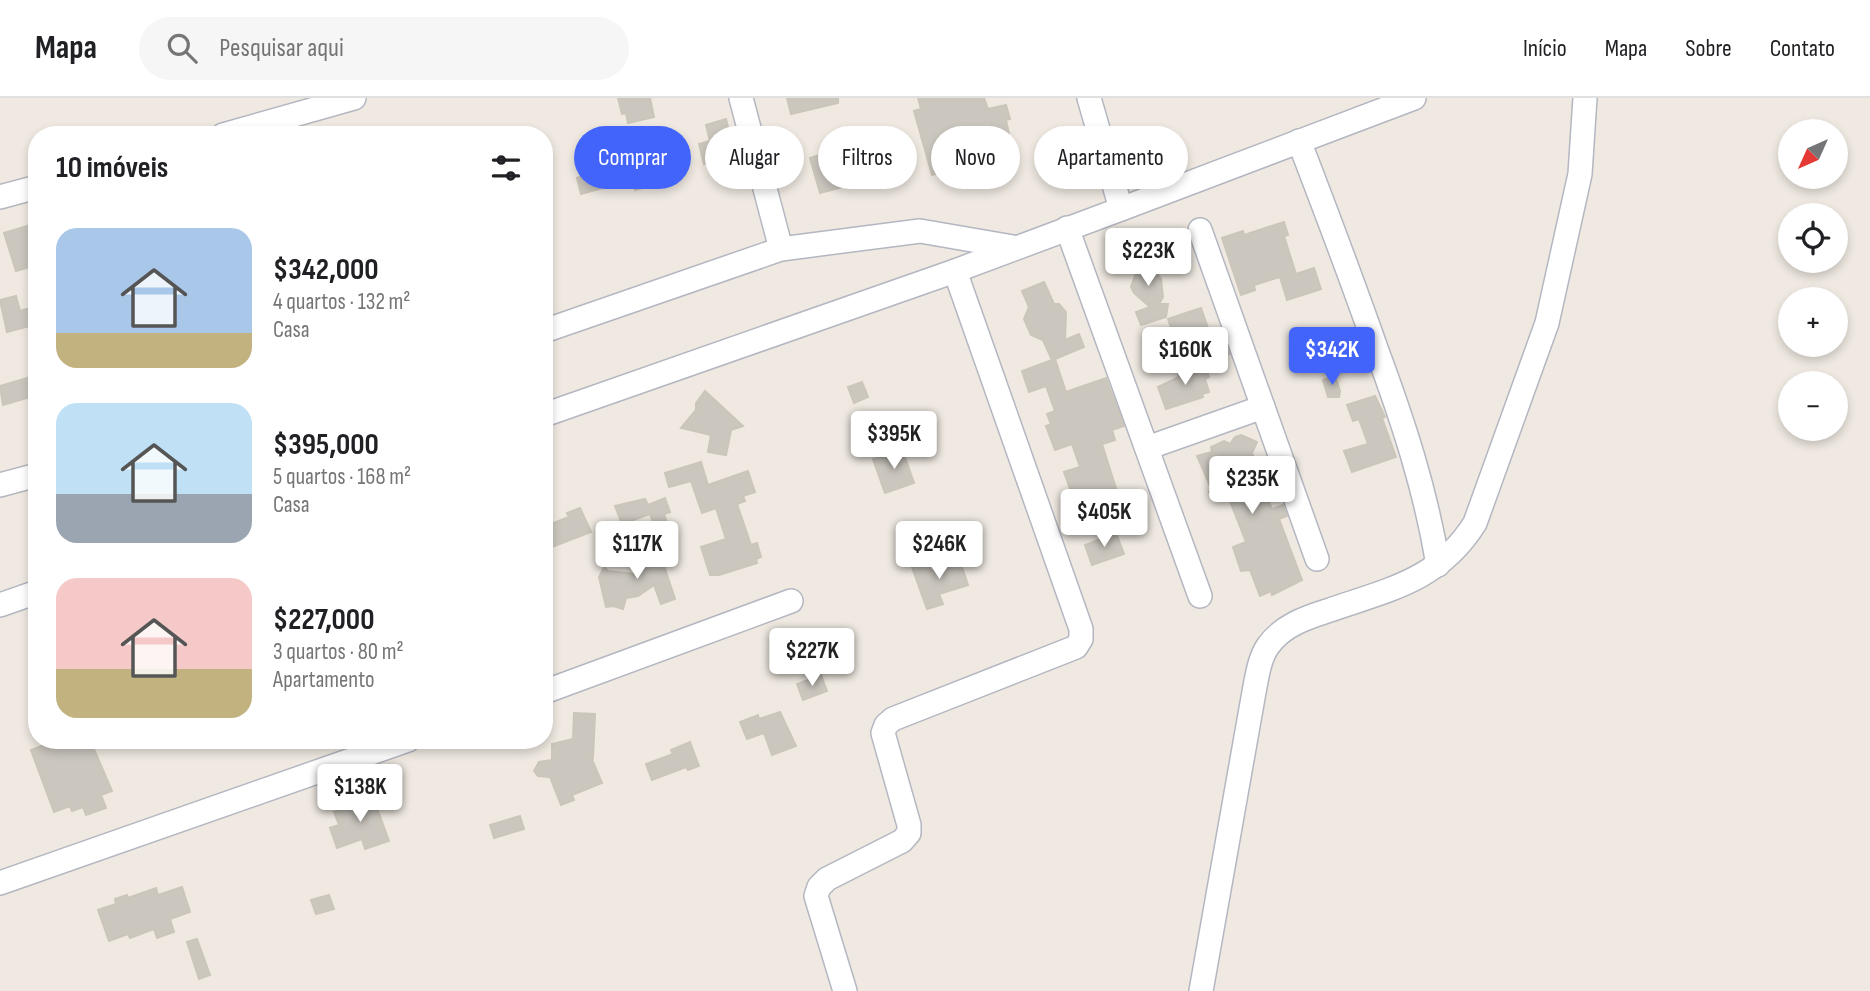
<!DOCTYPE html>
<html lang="pt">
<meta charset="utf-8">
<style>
body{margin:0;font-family:"Sofia Sans Condensed",sans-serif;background:#f6f6f6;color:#202124;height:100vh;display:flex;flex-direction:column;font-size:26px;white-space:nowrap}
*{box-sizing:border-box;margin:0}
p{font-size:23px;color:#757577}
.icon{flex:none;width:38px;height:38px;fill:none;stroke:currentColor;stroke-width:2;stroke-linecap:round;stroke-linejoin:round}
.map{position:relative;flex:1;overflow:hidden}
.details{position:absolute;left:28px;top:28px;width:525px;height:623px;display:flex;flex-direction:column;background:#fff;border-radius:28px;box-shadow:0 4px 10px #0003}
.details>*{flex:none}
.banner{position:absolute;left:574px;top:28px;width:665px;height:63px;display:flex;gap:14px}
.needle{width:46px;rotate:225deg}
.fabs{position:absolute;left:1778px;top:21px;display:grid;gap:14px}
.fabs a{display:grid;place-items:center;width:70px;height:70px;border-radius:50%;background:#fff;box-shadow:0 4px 10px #0003;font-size:35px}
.price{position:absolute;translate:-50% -60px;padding:0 16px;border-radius:7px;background:#fff;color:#222;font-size:23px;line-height:46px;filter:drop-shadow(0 2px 4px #0008)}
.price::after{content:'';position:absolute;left:50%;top:42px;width:21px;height:16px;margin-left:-10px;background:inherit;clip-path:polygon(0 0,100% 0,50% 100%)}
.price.active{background:#4264fb;color:#fff}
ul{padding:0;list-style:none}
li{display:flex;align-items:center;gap:21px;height:175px;padding:0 28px}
li span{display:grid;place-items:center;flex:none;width:196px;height:140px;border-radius:21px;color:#555}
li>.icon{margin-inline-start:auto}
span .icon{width:84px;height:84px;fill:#fffc;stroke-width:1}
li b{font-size:30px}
h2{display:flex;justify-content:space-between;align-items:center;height:84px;padding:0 28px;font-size:30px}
.pill{padding:0 24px;border-radius:32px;background:#fff;box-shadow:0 4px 10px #0003;font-size:24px;line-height:63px}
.pill.active{background:#4264fb;color:#fff}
header{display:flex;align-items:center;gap:42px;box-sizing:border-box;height:98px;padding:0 35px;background:#fff;border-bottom:2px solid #e0e0e0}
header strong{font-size:33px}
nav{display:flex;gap:38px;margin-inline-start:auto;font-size:24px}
.search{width:490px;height:63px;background:#f6f6f6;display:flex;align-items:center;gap:18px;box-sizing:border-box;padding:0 24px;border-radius:38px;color:#757577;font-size:26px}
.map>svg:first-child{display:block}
.building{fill:#cbc7bf;stroke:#cbc5ba;stroke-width:2}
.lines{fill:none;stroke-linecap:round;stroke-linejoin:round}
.minor-casing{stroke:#b4b7c1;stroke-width:26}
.minor{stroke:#fff;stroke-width:23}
</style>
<header>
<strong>Mapa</strong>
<div class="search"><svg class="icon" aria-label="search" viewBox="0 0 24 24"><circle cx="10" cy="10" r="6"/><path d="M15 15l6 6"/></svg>Pesquisar aqui</div>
<nav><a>Início</a><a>Mapa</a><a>Sobre</a><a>Contato</a></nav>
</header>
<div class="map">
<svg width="1870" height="893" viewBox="0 0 1870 893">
<rect width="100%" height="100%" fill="#efe9e1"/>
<g class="building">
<polygon points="618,0 650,0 654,19 628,25 626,15 622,16"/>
<polygon points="787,0 838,0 838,5 791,16"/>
<polygon points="918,0 984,0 988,11 1006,7 1010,21 1006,22 1009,36 973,45 979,64 932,77 914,13 921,11"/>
<polygon points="726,21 734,52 720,56 721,62 704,66 699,46 710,43 706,27"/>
<polygon points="655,43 660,58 677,53 680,65 675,66 680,80 635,92 633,84 625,86 624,84 581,96 577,80 599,73 595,59"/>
<polygon points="858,46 868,82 820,95 810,60"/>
<polygon points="1284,124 1288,137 1284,138 1296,176 1314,170 1321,191 1287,202 1280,179 1254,187 1255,192 1241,197 1222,140 1243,133 1244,137"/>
<polygon points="37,125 37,167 16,173 4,135"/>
<polygon points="1145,150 1152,152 1147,163 1154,166 1152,170 1161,181 1163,199 1159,206 1168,206 1166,219 1141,227 1136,214 1150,209 1134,195 1131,189 1136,175 1131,158"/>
<polygon points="1044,184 1054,206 1059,206 1066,214 1065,242 1079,236 1084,249 1055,261 1066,294 1106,280 1124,328 1112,332 1115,342 1102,346 1121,406 1080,419 1064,374 1080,369 1072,346 1055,352 1046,328 1051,326 1047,316 1055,313 1046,288 1029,294 1022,273 1052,262 1043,242 1031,237 1024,221 1029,209 1022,193"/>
<polygon points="16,198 20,213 37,208 37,226 7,234 0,202"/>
<polygon points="1201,210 1208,230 1175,241 1168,221"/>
<polygon points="1220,231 1229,256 1217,260 1208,235"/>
<polygon points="1204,265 1209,279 1205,281 1209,294 1202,296 1203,299 1166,311 1158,289 1179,279 1178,274"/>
<polygon points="37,277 37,297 3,307 0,288"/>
<polygon points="1335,278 1340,293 1339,299 1328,299 1323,282"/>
<polygon points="862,284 868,299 854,305 848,289"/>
<polygon points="705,293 743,328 731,332 726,357 708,354 711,337 681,330 696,312 696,305"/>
<polygon points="1375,298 1385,319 1382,320 1396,359 1352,374 1344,353 1368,346 1359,321 1353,323 1347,307"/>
<polygon points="1241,337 1257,344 1252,355 1256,368 1249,378 1259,405 1268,401 1272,411 1283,407 1287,418 1279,421 1302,482 1272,497 1271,493 1260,498 1250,472 1241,473 1233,449 1246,444 1230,403 1209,394 1211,390 1197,358 1212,354 1211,349 1224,343 1230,346 1235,339"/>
<polygon points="902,351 914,385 885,395 873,361"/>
<polygon points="701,364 708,387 748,373 755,394 743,398 745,403 737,406 751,447 757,445 761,459 756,461 757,465 719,477 710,477 701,449 726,441 716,410 702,415 691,383 669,389 665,375"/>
<polygon points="665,400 670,414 664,416 673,442 661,446 650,416 622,426 615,408 645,401 648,407"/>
<polygon points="580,410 591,434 544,452 544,436 551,434 548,427 569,419 567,415"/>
<polygon points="1116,435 1124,456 1092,467 1085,447"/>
<polygon points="647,448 663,454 661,459 675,501 661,506 654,487 638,498 626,500 623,511 613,508 606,509 599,479 604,469 608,473 635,476"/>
<polygon points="927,463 931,473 960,463 968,487 939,496 943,506 927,511 912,469"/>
<polygon points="821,577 827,593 803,602 797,586"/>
<polygon points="780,614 796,648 772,657 764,635 747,641 740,624 758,617 759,621"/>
<polygon points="574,615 595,616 593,660 591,659 602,685 572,697 574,702 561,707 550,679 538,678 534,673 539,664 552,662 552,646 573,641"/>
<polygon points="58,642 90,642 112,693 101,697 106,710 86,717 83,709 72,713 70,708 54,714 31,652"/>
<polygon points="690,644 699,668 688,672 686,669 652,682 646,666 673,656 671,652"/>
<polygon points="371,694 389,743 365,751 362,741 337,750 330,730 339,727 334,714 352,707 350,702"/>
<polygon points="520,718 524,731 494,740 490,727"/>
<polygon points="182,789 190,814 170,821 174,834 157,840 154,831 130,840 128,836 109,843 98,812 116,806 115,801 127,797 128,800 156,790 158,797"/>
<polygon points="329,797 334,811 316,816 311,802"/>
<polygon points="197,841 210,877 199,881 187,844"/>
</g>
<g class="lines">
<defs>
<g id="minor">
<polyline points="741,0 781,151"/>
<polyline points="223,37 354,0"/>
<path d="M1299,43C1326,113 1352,182 1377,253C1403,323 1426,393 1438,467"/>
<polyline points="0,99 37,89"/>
<polyline points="1121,111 1414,0"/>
<polyline points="1067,130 1200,498"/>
<polyline points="1200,132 1317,461"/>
<polyline points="544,233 781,151 920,133 1013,149"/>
<polyline points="544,317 955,173 1121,111 1089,0"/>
<polyline points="1147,350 1263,309"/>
<polyline points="0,387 37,377"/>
<polyline points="0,507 37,494"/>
<polyline points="544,594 791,503"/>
<polyline points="0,785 408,642"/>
<polyline points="845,893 816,798 819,789 827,781 902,743 909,735 909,727 883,635 886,627 893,621 1076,549 1081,541 1081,531 955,173"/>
<path d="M1201,893L1254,594C1257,579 1259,561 1268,548C1282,528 1305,520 1327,513C1387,492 1439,483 1475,425L1547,225L1580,76L1585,0"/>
</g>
</defs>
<use href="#minor" class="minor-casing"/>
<use href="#minor" class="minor"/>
</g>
</svg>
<div class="fabs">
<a><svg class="needle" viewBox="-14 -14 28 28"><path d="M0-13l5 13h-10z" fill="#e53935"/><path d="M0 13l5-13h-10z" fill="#757577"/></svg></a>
<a><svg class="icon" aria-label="locate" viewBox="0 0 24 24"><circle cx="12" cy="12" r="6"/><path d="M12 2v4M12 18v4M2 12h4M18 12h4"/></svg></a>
<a>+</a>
<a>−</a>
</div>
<b class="price" style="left:1148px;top:190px">$223K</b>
<b class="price" style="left:1185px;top:289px">$160K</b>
<b class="price active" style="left:1332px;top:289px">$342K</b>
<b class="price" style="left:894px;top:373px">$395K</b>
<b class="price" style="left:1252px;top:418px">$235K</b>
<b class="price" style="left:1104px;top:451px">$405K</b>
<b class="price" style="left:637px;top:483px">$117K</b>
<b class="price" style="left:939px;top:483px">$246K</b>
<b class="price" style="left:812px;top:590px">$227K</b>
<b class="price" style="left:360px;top:726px">$138K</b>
<div class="banner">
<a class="pill active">Comprar</a>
<a class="pill">Alugar</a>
<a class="pill">Filtros</a>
<a class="pill">Novo</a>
<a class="pill">Apartamento</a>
</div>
<section class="details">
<h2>10 imóveis<svg class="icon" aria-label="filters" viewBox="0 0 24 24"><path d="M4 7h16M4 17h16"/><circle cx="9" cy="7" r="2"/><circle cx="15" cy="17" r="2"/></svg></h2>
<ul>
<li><span style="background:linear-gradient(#a9c7e8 75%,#c2b280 0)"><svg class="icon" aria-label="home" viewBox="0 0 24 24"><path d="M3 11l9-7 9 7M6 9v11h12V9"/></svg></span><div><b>$342,000</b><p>4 quartos · 132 m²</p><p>Casa</p></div></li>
<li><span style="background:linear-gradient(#bfe0f5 65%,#9aa5b1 0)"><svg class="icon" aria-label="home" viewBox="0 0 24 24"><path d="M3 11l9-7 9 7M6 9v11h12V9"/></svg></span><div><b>$395,000</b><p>5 quartos · 168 m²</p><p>Casa</p></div></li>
<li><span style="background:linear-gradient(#f6c9c9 65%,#c2b280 0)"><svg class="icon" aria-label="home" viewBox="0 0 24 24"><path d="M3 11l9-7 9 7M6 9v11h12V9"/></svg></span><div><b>$227,000</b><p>3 quartos · 80 m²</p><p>Apartamento</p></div></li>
</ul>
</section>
</div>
